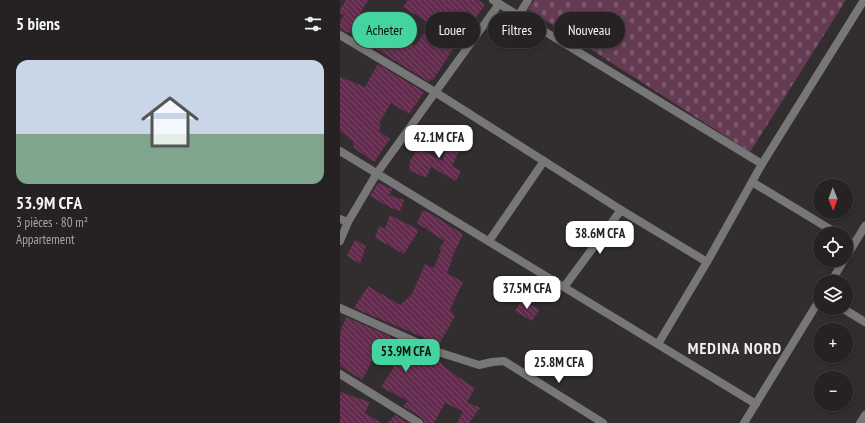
<!DOCTYPE html>
<html lang="fr">
<meta charset="utf-8">
<style>
body{margin:0;font-family:"PT Sans Narrow",sans-serif;background:#322f31;color:#f1f3f6;height:100vh;display:flex;flex-direction:column;font-size:15px;white-space:nowrap}
*{box-sizing:border-box;margin:0}
p{font-size:13px;color:#a4a4a6}
.icon{flex:none;width:22px;height:22px;fill:none;stroke:currentColor;stroke-width:2;stroke-linecap:round;stroke-linejoin:round}
.map{position:relative;flex:1;overflow:hidden}
.panel{display:flex;flex-direction:column;background:#262224;width:340px}
.panel>*{flex:none}
.banner{position:absolute;left:12px;top:12px;width:380px;height:36px;display:flex;gap:8px}
.needle{width:26px;rotate:179deg}
.buttons{position:absolute;left:473px;top:179px;display:grid;gap:8px}
.buttons a{display:grid;place-items:center;width:40px;height:40px;border-radius:50%;background:#262224;box-shadow:0 2px 6px #0003,0 0 0 1px #423f41;font-size:20px}
.price{position:absolute;translate:-50% -34px;padding:0 9px;border-radius:8px;background:#fff;color:#222;font-size:13px;line-height:26px;filter:drop-shadow(0 1px 2px #0008)}
.price::after{content:'';position:absolute;left:50%;top:24px;width:12px;height:9px;margin-left:-6px;background:inherit;clip-path:polygon(0 0,100% 0,50% 100%)}
.price.active{background:#44d49f;color:#111}
ul{padding:0;list-style:none}
li{display:grid;align-content:center;gap:8px;height:212px;padding:0 16px}
li span{display:grid;place-items:center;height:124px;border-radius:12px;color:#555}
li>.icon{margin-inline-start:auto}
span .icon{width:72px;height:72px;fill:#fffc;stroke-width:1}
li b{font-size:17px}
h2{display:flex;justify-content:space-between;align-items:center;height:48px;padding:0 16px;font-size:17px}
.tag{padding:0 14px;border-radius:18px;background:#262224;box-shadow:0 2px 6px #0003,0 0 0 1px #423f41;font-size:14px;line-height:36px}
.tag.active{background:#44d49f;color:#111}
main{display:flex;flex:1;min-height:0}
.map>svg:first-child{display:block}
.cemetery{fill:url(#cemetery-stones)}
.building{fill:url(#building-back-hatch)}
.lines{fill:none;stroke-linecap:round;stroke-linejoin:round}
.street{stroke:#787777;stroke-width:8}
.labels{text-anchor:middle;stroke-width:3;stroke-linejoin:round;paint-order:stroke}
.district-label{font-size:16px;font-weight:bold;letter-spacing:1px;fill:#f1eff0;stroke:#322e30}
</style>
<main>
<section class="panel">
<h2>5 biens<svg class="icon" aria-label="filters" viewBox="0 0 24 24"><path d="M4 7h16M4 17h16"/><circle cx="9" cy="7" r="2"/><circle cx="15" cy="17" r="2"/></svg></h2>
<ul>
<li><span style="background:linear-gradient(#c9d6e8 60%,#7fa58c 0)"><svg class="icon" aria-label="home" viewBox="0 0 24 24"><path d="M3 11l9-7 9 7M6 9v11h12V9"/></svg></span><div><b>53.9M CFA</b><p>3 pièces · 80 m²</p><p>Appartement</p></div></li>
</ul>
</section>
<div class="map">
<svg width="525" height="423" viewBox="0 0 525 423">
<defs>
<pattern id="cemetery-stones" width="16" height="16" patternUnits="userSpaceOnUse"><rect width="16" height="16" fill="#643b53"/><path d="M2 7V4a2 2 0 0 1 4 0v3zM10 15v-3a2 2 0 0 1 4 0v3z" fill="#7b586c"/></pattern>
<pattern id="building-back-hatch" width="6" height="6" patternUnits="userSpaceOnUse"><rect width="6" height="6" fill="#642b4e"/><path d="M-1 5l2 2M0 0l6 6M5-1l2 2" fill="none" stroke="#7b4a68"/></pattern>
</defs>
<rect width="100%" height="100%" fill="#322e30"/>
<polygon class="cemetery" points="194,0 506,0 410,152 188,9"/>
<g class="building">
<polygon points="6,0 28,0 16,20 44,38 50,29 75,46 85,32 89,23 63,7 68,0 138,0 145,5 111,52 93,80 91,79 89,82 9,32 8,33 0,29 0,21 4,15 0,13 0,10"/>
<polygon points="38,64 84,92 69,114 51,103 39,123 41,125 39,131 50,139 34,162 14,148 13,141 0,131 0,77 25,87"/>
<polygon points="117,129 127,135 112,166 121,171 116,181 91,167 86,178 69,170 70,161 78,148 102,161"/>
<polygon points="38,183 52,189 49,195 64,200 60,211 51,208 30,196"/>
<polygon points="83,210 95,216 108,225 123,234 111,260 112,260 107,273 123,282 110,310 115,316 99,344 14,308 28,286 60,305 72,294 85,264 94,268 101,250 99,249 104,241 77,223"/>
<polygon points="50,215 79,230 64,254 35,238 39,226 45,229"/>
<polygon points="15,240 26,246 20,264 7,256"/>
<polygon points="182,300 199,310 192,321 175,311"/>
<polygon points="6,317 45,334 92,364 96,358 103,364 103,366 112,372 112,373 135,388 127,402 140,408 129,423 117,423 123,411 105,403 94,423 84,423 84,420 78,415 63,406 68,401 41,387 54,367 34,357 22,380 0,366 0,333"/>
<polygon points="0,392 30,402 25,413 41,423 0,423"/>
<polygon points="55,415 69,423 48,423"/>
</g>
<g class="lines">
<g class="street">
<polyline points="153,0 422,164"/>
<polyline points="179,15 188,0"/>
<polyline points="0,35 95,92 281,210 367,262"/>
<polyline points="0,151 416,404"/>
<polyline points="412,182 498,234"/>
<polyline points="0,219 8,222"/>
<polyline points="506,239 514,244"/>
<polyline points="0,241 8,222 37,173 159,4"/>
<polyline points="149,241 204,161"/>
<polyline points="506,257 525,226"/>
<polyline points="491,282 504,260"/>
<polyline points="224,287 281,210"/>
<polyline points="0,308 98,352 139,365 152,362 164,361 263,423"/>
<polyline points="502,308 525,322"/>
<polyline points="318,344 367,262 422,164 524,0"/>
<polyline points="0,374 79,423"/>
<polyline points="404,423 480,299"/>
<polyline points="520,423 525,415"/>
</g>
</g>
<g class="labels">
<g class="district-label">
<text x="395" y="354">MEDINA NORD</text>
</g>
</g>
</svg>
<div class="buttons">
<a><svg class="needle" viewBox="-14 -14 28 28"><path d="M0-13l5 13h-10z" fill="#e53935"/><path d="M0 13l5-13h-10z" fill="#a4a4a6"/></svg></a>
<a><svg class="icon" aria-label="locate" viewBox="0 0 24 24"><circle cx="12" cy="12" r="6"/><path d="M12 2v4M12 18v4M2 12h4M18 12h4"/></svg></a>
<a><svg class="icon" aria-label="layers" viewBox="0 0 24 24"><path d="M12 4l9 5-9 5-9-5zM3 14l9 5 9-5"/></svg></a>
<a>+</a>
<a>−</a>
</div>
<b class="price" style="left:99px;top:159px">42.1M CFA</b>
<b class="price" style="left:260px;top:255px">38.6M CFA</b>
<b class="price" style="left:187px;top:310px">37.5M CFA</b>
<b class="price active" style="left:66px;top:373px">53.9M CFA</b>
<b class="price" style="left:219px;top:384px">25.8M CFA</b>
<div class="banner">
<a class="tag active">Acheter</a>
<a class="tag">Louer</a>
<a class="tag">Filtres</a>
<a class="tag">Nouveau</a>
</div>
</div>
</main>
